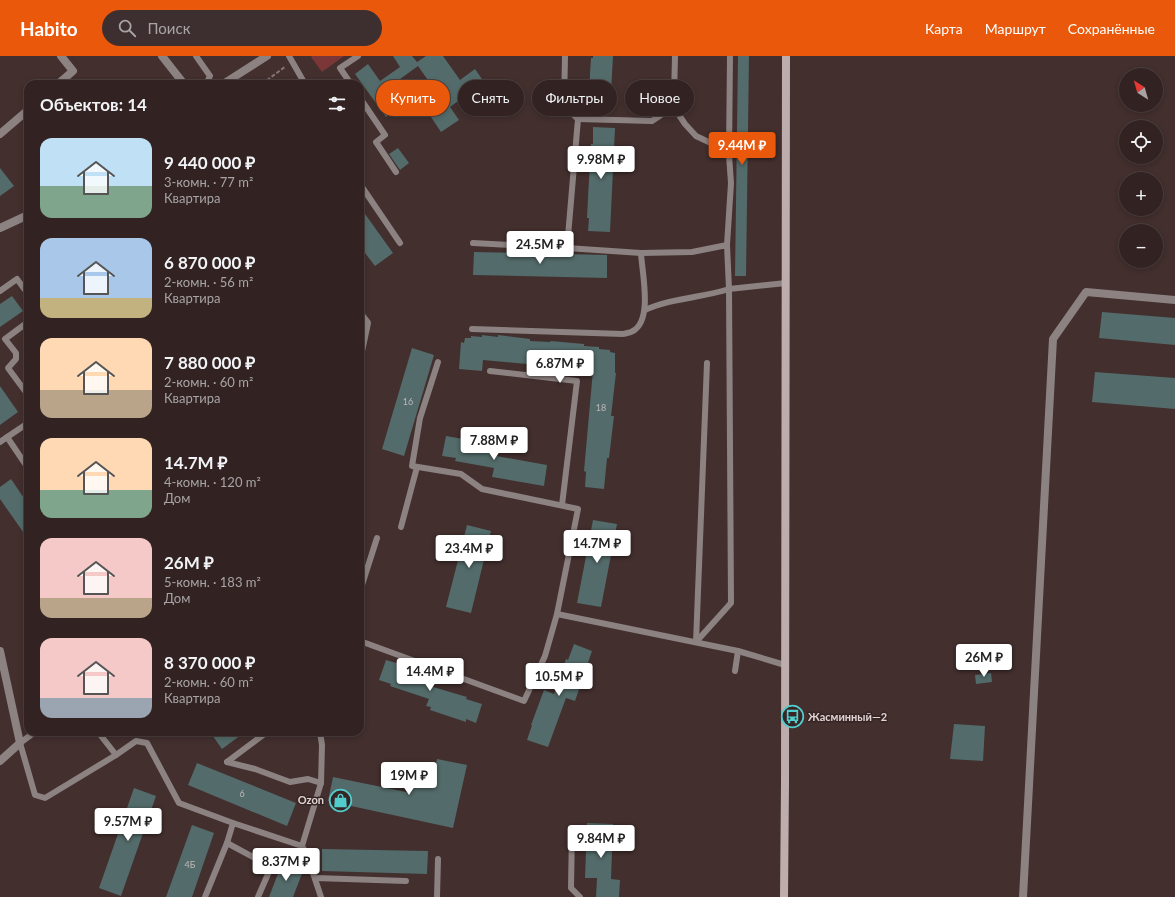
<!DOCTYPE html>
<html lang="ru">
<meta charset="utf-8">
<style>
body{margin:0;font-family:Lato,sans-serif;background:#3d2f2f;color:#f1f3f6;height:100vh;display:flex;flex-direction:column;font-size:15px;white-space:nowrap}
*{box-sizing:border-box;margin:0}
p{font-size:13px;color:#a8a4a5}
.icon{flex:none;width:22px;height:22px;fill:none;stroke:currentColor;stroke-width:2;stroke-linecap:round;stroke-linejoin:round}
.map{position:relative;flex:1;overflow:hidden}
.panel{position:absolute;left:24px;top:24px;width:340px;height:656px;display:flex;flex-direction:column;background:#322322;border-radius:12px;box-shadow:0 2px 6px #0003,0 0 0 1px #4d4040}
.panel>*{flex:none}
.guide{position:absolute;left:376px;top:24px;width:380px;height:36px;display:flex;gap:8px}
.needle{width:26px;rotate:323deg}
.fabs{position:absolute;left:1119px;top:12px;display:grid;gap:8px}
.fabs a{display:grid;place-items:center;width:44px;height:44px;border-radius:50%;background:#322322;box-shadow:0 2px 6px #0003,0 0 0 1px #4d4040;font-size:20px}
.price{position:absolute;translate:-50% -34px;padding:0 9px;border-radius:4px;background:#fff;color:#222;font-size:13px;line-height:26px;filter:drop-shadow(0 1px 2px #0008)}
.price::after{content:'';position:absolute;left:50%;top:24px;width:12px;height:9px;margin-left:-6px;background:inherit;clip-path:polygon(0 0,100% 0,50% 100%)}
.price.active{background:#ea580c;color:#fff}
ul{padding:0;list-style:none}
li{display:flex;align-items:center;gap:12px;height:100px;padding:0 16px}
li span{display:grid;place-items:center;flex:none;width:112px;height:80px;border-radius:12px;color:#555}
li>.icon{margin-inline-start:auto}
span .icon{width:48px;height:48px;fill:#fffc;stroke-width:1}
li b{font-size:17px}
h2{display:flex;justify-content:space-between;align-items:center;height:48px;padding:0 16px;font-size:17px}
.pill{padding:0 14px;border-radius:18px;background:#322322;box-shadow:0 2px 6px #0003,0 0 0 1px #4d4040;font-size:14px;line-height:36px}
.pill.active{background:#ea580c;color:#fff}
header{display:flex;align-items:center;gap:24px;box-sizing:border-box;height:56px;padding:0 20px;background:#ea580c;color:#fff}
header strong{font-size:19px}
nav{display:flex;gap:22px;margin-inline-start:auto;font-size:14px}
.search{width:280px;height:36px;background:#3d2f2f;display:flex;align-items:center;gap:10px;box-sizing:border-box;padding:0 14px;border-radius:22px;color:#a8a4a5;font-size:15px}
.map>svg:first-child{display:block}
.green{fill:#7b3638}
.building{fill:#536b6a}
.lines{fill:none;stroke-linecap:round;stroke-linejoin:round}
.path{stroke:#857574;stroke-width:2;stroke-dasharray:4 2;stroke-linecap:butt}
.service{stroke:#8c8281;stroke-width:6}
.minor{stroke:#8c8281;stroke-width:8}
.secondary{stroke:#beadad;stroke-width:8}
.labels{text-anchor:middle;stroke-width:3;stroke-linejoin:round;paint-order:stroke}
.number-label{font-size:9px;fill:#bdb9b9}
.poi-label{font-size:11px;font-weight:bold;fill:#e0d3d3;stroke:#372525;text-anchor:start}
</style>
<header>
<strong>Habito</strong>
<div class="search"><svg class="icon" aria-label="search" viewBox="0 0 24 24"><circle cx="10" cy="10" r="6"/><path d="M15 15l6 6"/></svg>Поиск</div>
<nav><a>Карта</a><a>Маршрут</a><a>Сохранённые</a></nav>
</header>
<div class="map">
<svg width="1175" height="841" viewBox="0 0 1175 841">
<rect width="100%" height="100%" fill="#422f2e"/>
<polygon class="green" points="312,0 344,0 322,16 311,1"/>
<g class="building">
<polygon points="393,0 412,0 417,6 426,0 443,0 460,24 475,13 484,26 450,51 459,64 441,76 427,55 442,44 418,10 385,34 398,52 386,61 355,18 368,8 380,25 400,11"/>
<polygon points="593,0 613,0 610,55 591,53 592,38 589,38 590,18 591,2 593,2"/>
<polygon points="738,0 749,0 746,220 735,220"/>
<polygon points="593,71 615,72 610,176 588,175 589,162 587,162 588,141 591,88 593,88"/>
<polygon points="398,92 409,107 400,114 389,98"/>
<polygon points="0,112 14,130 0,140"/>
<polygon points="360,151 393,197 375,210 365,197 363,198 360,193"/>
<polygon points="474,196 607,199 607,222 473,219"/>
<polygon points="12,240 23,255 0,271 0,248"/>
<polygon points="1102,256 1175,262 1175,289 1099,282"/>
<polygon points="482,279 498,281 498,279 530,283 530,285 550,286 551,285 584,288 584,290 599,291 599,293 610,294 610,296 615,297 615,317 616,317 611,360 614,360 609,402 607,402 604,433 585,431 586,416 584,415 593,314 483,304 482,315 459,313 461,286 464,287 465,282 471,282 471,280 482,281"/>
<polygon points="412,292 434,299 404,400 382,393"/>
<polygon points="1095,316 1175,322 1175,353 1092,346"/>
<polygon points="0,330 18,356 0,369"/>
<polygon points="446,380 498,389 496,400 547,409 544,430 492,421 494,412 455,405 456,402 442,400"/>
<polygon points="11,423 28,448 28,483 0,443 0,431"/>
<polygon points="593,464 617,468 601,551 577,547"/>
<polygon points="467,469 491,475 471,557 446,551"/>
<polygon points="574,588 592,595 575,645 566,642 548,691 527,684 532,669 531,669 544,634 554,638 566,603 568,604"/>
<polygon points="386,604 403,609 403,607 436,620 433,631 467,641 466,643 482,648 476,667 466,663 466,666 430,654 431,651 426,650 429,643 390,630 391,628 379,624"/>
<polygon points="991,617 992,626 976,628 975,619"/>
<polygon points="954,668 985,670 983,705 950,703"/>
<polygon points="210,676 245,676 222,693"/>
<polygon points="437,703 467,709 453,772 328,745 333,721 411,737 414,727 431,730"/>
<polygon points="197,707 296,747 287,770 188,729"/>
<polygon points="134,732 156,740 121,840 99,832"/>
<polygon points="587,767 613,768 611,823 620,824 619,841 596,841 597,822 585,822"/>
<polygon points="192,769 214,777 192,841 166,841"/>
<polygon points="322,793 428,795 427,818 322,815"/>
<polygon points="282,807 303,815 293,841 269,841"/>
</g>
<g class="lines">
<polyline class="path" points="262,28 286,10"/>
<g class="service">
<polyline points="196,0 210,20 206,28"/>
<polyline points="289,0 305,28"/>
<polyline points="565,0 564,50 578,63 567,192"/>
<polyline points="351,28 340,12 358,0"/>
<polyline points="360,42 385,79 376,86 396,116"/>
<polyline points="671,47 685,68 696,80 715,89 729,99"/>
<polyline points="578,63 652,65 667,55 674,41 675,0"/>
<polyline points="360,128 400,187"/>
<path d="M473,187L567,192L641,197L692,196L727,189L729,233C701,242 671,242 645,254"/>
<polyline points="727,189 731,127 729,99 730,0"/>
<polyline points="0,235 17,223 28,238"/>
<polyline points="28,266 5,283 16,297 16,303 8,312 28,339"/>
<path d="M472,273L623,278C626,277 630,277 633,275C653,264 642,217 641,197"/>
<polyline points="438,306 420,362 412,410 461,418 482,433 578,453 557,558 738,595 785,609"/>
<polyline points="707,307 696,586 731,547 729,233 786,227"/>
<polyline points="490,315 577,325 562,449"/>
<polyline points="7,381 28,412"/>
<polyline points="0,386 28,367"/>
<polyline points="401,471 417,411"/>
<polyline points="360,535 377,482"/>
<polyline points="360,585 524,645 545,600 557,558"/>
<polyline points="735,615 738,595"/>
<polyline points="35,676 20,687 35,739 45,742 116,699"/>
<polyline points="98,676 116,699 136,685 147,687 179,747 233,767 227,787 205,841"/>
<polyline points="320,676 322,689 321,727"/>
<polyline points="227,706 255,713 290,726 308,723 321,727 302,790 307,799 321,841"/>
<polyline points="227,706 267,676"/>
<polyline points="233,767 302,790"/>
<polyline points="572,774 571,832 580,841"/>
<polyline points="227,787 266,808 268,818 258,841"/>
<polyline points="315,822 406,825"/>
<polyline points="437,841 438,803"/>
</g>
<g class="minor">
<polyline points="162,0 184,28"/>
<polyline points="58,28 73,15 61,0"/>
<polyline points="223,28 267,0"/>
<polyline points="0,78 28,54"/>
<polyline points="0,172 28,159"/>
<polyline points="360,258 367,267 360,300"/>
<polyline points="0,595 20,687 0,705"/>
<polyline points="1023,841 1053,283 1086,236 1175,244"/>
</g>
<polyline class="secondary" points="784,841 785,727 786,0"/>
</g>
<defs>
<symbol id="bus-ring" viewBox="-11 -11 22 22"><circle r="9.5" fill="#372525" stroke="#52cdcd" stroke-width="1.5"/><path d="M-5-6H5V4H4V6H2V4H-2V6H-4V4H-5ZM-3.5-4V0h7V-4ZM-3.5 1.2v1.5H-2V1.2ZM2 1.2v1.5H3.5V1.2Z" fill="#52cdcd"/></symbol>
<symbol id="shop-ring" viewBox="-11 -11 22 22"><circle r="9.5" fill="#372525" stroke="#52cdcd" stroke-width="1.5"/><path d="M-5-2.5h2.3a2.7 3.5 0 0 1 5.4 0H5L5.5 6h-11ZM-1.5-2.5h3a1.5 2.3 0 0 0-3 0Z" fill="#52cdcd"/></symbol>
</defs>
<g fill-rule="evenodd">
<use href="#bus-ring" x="780" y="648" width="25" height="25"/>
<use href="#shop-ring" x="328" y="732" width="25" height="25"/>
</g>
<g class="labels">
<g class="number-label">
<text x="408" y="349">16</text>
<text x="601" y="355">18</text>
<text x="242" y="741">6</text>
<text x="190" y="812">4Б</text>
</g>
<g class="poi-label">
<text x="808" y="665">Жасминный—2</text>
<text x="324" y="748" text-anchor="end">Ozon</text>
</g>
</g>
</svg>
<div class="fabs">
<a><svg class="needle" viewBox="-14 -14 28 28"><path d="M0-13l5 13h-10z" fill="#e53935"/><path d="M0 13l5-13h-10z" fill="#a8a4a5"/></svg></a>
<a><svg class="icon" aria-label="locate" viewBox="0 0 24 24"><circle cx="12" cy="12" r="6"/><path d="M12 2v4M12 18v4M2 12h4M18 12h4"/></svg></a>
<a>+</a>
<a>−</a>
</div>
<b class="price active" style="left:742px;top:110px">9.44M ₽</b>
<b class="price" style="left:601px;top:124px">9.98M ₽</b>
<b class="price" style="left:540px;top:209px">24.5M ₽</b>
<b class="price" style="left:560px;top:328px">6.87M ₽</b>
<b class="price" style="left:494px;top:405px">7.88M ₽</b>
<b class="price" style="left:597px;top:508px">14.7M ₽</b>
<b class="price" style="left:469px;top:513px">23.4M ₽</b>
<b class="price" style="left:984px;top:622px">26M ₽</b>
<b class="price" style="left:430px;top:636px">14.4M ₽</b>
<b class="price" style="left:559px;top:641px">10.5M ₽</b>
<b class="price" style="left:409px;top:740px">19M ₽</b>
<b class="price" style="left:128px;top:786px">9.57M ₽</b>
<b class="price" style="left:601px;top:803px">9.84M ₽</b>
<b class="price" style="left:286px;top:826px">8.37M ₽</b>
<div class="guide">
<a class="pill active">Купить</a>
<a class="pill">Снять</a>
<a class="pill">Фильтры</a>
<a class="pill">Новое</a>
</div>
<section class="panel">
<h2>Объектов: 14<svg class="icon" aria-label="filters" viewBox="0 0 24 24"><path d="M4 7h16M4 17h16"/><circle cx="9" cy="7" r="2"/><circle cx="15" cy="17" r="2"/></svg></h2>
<ul>
<li><span style="background:linear-gradient(#bfe0f5 60%,#7fa58c 0)"><svg class="icon" aria-label="home" viewBox="0 0 24 24"><path d="M3 11l9-7 9 7M6 9v11h12V9"/></svg></span><div><b>9 440 000 ₽</b><p>3-комн. · 77 m²</p><p>Квартира</p></div></li>
<li><span style="background:linear-gradient(#a9c7e8 75%,#c2b280 0)"><svg class="icon" aria-label="home" viewBox="0 0 24 24"><path d="M3 11l9-7 9 7M6 9v11h12V9"/></svg></span><div><b>6 870 000 ₽</b><p>2-комн. · 56 m²</p><p>Квартира</p></div></li>
<li><span style="background:linear-gradient(#ffd9b3 65%,#b9a48a 0)"><svg class="icon" aria-label="home" viewBox="0 0 24 24"><path d="M3 11l9-7 9 7M6 9v11h12V9"/></svg></span><div><b>7 880 000 ₽</b><p>2-комн. · 60 m²</p><p>Квартира</p></div></li>
<li><span style="background:linear-gradient(#ffd9b3 65%,#7fa58c 0)"><svg class="icon" aria-label="home" viewBox="0 0 24 24"><path d="M3 11l9-7 9 7M6 9v11h12V9"/></svg></span><div><b>14.7M ₽</b><p>4-комн. · 120 m²</p><p>Дом</p></div></li>
<li><span style="background:linear-gradient(#f6c9c9 75%,#b9a48a 0)"><svg class="icon" aria-label="home" viewBox="0 0 24 24"><path d="M3 11l9-7 9 7M6 9v11h12V9"/></svg></span><div><b>26M ₽</b><p>5-комн. · 183 m²</p><p>Дом</p></div></li>
<li><span style="background:linear-gradient(#f6c9c9 75%,#9aa5b1 0)"><svg class="icon" aria-label="home" viewBox="0 0 24 24"><path d="M3 11l9-7 9 7M6 9v11h12V9"/></svg></span><div><b>8 370 000 ₽</b><p>2-комн. · 60 m²</p><p>Квартира</p></div></li>
</ul>
</section>
</div>
